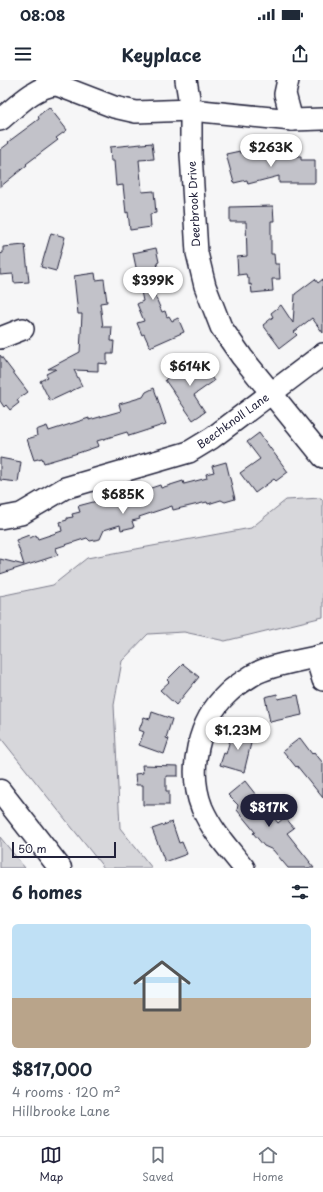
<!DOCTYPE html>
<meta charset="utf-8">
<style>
body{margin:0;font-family:"Playpen Sans",sans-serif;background:#f2f2f3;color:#1f2937;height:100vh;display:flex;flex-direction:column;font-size:15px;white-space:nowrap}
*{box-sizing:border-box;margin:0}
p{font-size:13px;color:#747a83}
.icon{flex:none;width:22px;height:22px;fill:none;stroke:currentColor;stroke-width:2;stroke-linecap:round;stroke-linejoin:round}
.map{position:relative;height:788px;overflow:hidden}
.sheet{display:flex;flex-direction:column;background:#fff;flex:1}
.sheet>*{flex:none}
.scale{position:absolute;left:12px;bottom:10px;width:104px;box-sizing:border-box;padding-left:4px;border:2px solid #22223b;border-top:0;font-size:11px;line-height:14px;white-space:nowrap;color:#22223b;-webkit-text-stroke:3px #fff;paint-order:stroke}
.price{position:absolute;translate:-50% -34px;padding:0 9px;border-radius:14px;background:#fff;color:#222;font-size:13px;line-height:26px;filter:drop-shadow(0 1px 2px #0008)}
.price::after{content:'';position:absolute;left:50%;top:24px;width:12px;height:9px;margin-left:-6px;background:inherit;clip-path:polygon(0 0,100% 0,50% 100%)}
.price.on{background:#22223b;color:#fff}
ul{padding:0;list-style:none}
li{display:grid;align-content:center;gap:8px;height:212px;padding:0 12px}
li+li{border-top:1px solid #e0e1e3}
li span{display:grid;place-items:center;height:124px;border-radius:6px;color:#555}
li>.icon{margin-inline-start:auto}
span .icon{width:72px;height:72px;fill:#fffc;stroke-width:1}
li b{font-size:17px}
h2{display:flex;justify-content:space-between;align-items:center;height:48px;padding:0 12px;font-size:17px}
.status{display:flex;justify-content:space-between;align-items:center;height:28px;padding:0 20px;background:#fff;direction:ltr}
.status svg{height:11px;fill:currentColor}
header{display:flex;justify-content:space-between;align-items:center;height:52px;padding:0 12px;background:#fff;font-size:18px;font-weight:700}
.menu{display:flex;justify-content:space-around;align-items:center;height:56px;border-top:1px solid #e0e1e3;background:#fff;font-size:11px;color:#747a83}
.menu a{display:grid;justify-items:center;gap:2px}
.menu .on{color:#22223b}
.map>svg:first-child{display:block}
.green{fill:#d7d7db;stroke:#7c7c8b}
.building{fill:#c2c2c9;stroke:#22223b}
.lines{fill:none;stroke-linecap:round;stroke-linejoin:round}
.minor-casing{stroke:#22223b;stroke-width:24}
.major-casing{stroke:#22223b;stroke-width:25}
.minor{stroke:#fff;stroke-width:21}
.major{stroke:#fff;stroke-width:22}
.labels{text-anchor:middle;stroke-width:3;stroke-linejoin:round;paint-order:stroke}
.street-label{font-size:11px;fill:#22223b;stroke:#fff}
</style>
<div class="status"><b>08:08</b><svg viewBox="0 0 49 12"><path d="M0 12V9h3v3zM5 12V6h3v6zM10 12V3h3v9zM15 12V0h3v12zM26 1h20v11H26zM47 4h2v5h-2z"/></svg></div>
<header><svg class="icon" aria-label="menu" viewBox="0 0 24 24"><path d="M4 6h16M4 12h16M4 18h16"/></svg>Keyplace<svg class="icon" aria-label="share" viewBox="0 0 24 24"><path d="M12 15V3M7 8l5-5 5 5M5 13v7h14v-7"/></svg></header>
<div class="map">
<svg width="323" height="788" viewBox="0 0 323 788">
<rect width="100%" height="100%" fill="#f6f6f7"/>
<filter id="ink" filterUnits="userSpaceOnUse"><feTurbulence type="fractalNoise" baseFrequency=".025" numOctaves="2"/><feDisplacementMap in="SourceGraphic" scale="8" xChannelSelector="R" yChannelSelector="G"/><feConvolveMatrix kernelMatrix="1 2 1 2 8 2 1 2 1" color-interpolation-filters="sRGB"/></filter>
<g filter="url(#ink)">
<g class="green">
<polygon points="321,418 323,420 323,537 225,561 184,552 148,554 122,581 114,625 120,748 152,788 104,788 0,657 0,516 53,505 87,478 251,448 286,420"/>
<polygon points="0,757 25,788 0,788"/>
</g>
<g class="building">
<polygon points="49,27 67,50 56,58 58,60 26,84 27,85 0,107 0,70 9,63 8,62 39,39 38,36"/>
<polygon points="152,63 154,79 139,80 142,112 154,111 156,133 150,134 151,147 130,150 128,132 126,133 123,105 116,106 114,81 111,81 110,67"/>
<polygon points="240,71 240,73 248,71 249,75 263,71 264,74 294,74 294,76 301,76 301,80 315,80 315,103 279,103 279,96 248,104 247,100 234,103 226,74"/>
<polygon points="273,126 274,141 271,141 271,174 274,174 275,184 279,184 280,199 272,199 273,211 252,213 251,204 249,205 249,198 247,198 246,194 238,195 237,177 247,176 246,142 230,142 230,127"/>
<polygon points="51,153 65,157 56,191 41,187"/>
<polygon points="25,165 29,202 14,203 13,194 0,195 0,174 3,173 3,167"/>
<polygon points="156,168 159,182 157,183 162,207 152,209 162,232 165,231 167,237 169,236 172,241 178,238 184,252 150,267 144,254 142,255 137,243 144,241 137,224 143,221 133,173"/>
<polygon points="95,193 96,200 104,199 107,222 100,223 103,247 112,247 111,261 114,261 113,274 107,274 107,284 98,283 98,291 74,290 82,306 50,321 40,301 48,297 46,294 56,289 48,289 80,272 82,234 78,234 74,196"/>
<polygon points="315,199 318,203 323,199 323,253 312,238 294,252 297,255 280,268 263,245 273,237 271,233 281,225 293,243 295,214"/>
<polygon points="0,275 28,312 17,320 19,323 10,330 6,325 4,327 0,321"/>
<polygon points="199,280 214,301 194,315 205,332 193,340 165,300 177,291 179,293"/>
<polygon points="154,308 166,344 129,356 127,352 97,361 99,366 78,373 44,383 42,378 34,380 27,359 37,356 36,350 47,346 49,351 89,338 89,340 121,331 119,324 143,317 146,312"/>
<polygon points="259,353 288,392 276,401 274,399 255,413 240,393 260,379 247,362"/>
<polygon points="0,378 21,382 18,402 0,400"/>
<polygon points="226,382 235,419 225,422 221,420 208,424 207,422 173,430 172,426 139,437 140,439 132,441 134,447 121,450 120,445 104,450 100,459 90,461 87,458 56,468 58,475 0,494 0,479 24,485 16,460 29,455 30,458 36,455 38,459 62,451 60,442 67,440 67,438 73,437 72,434 80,432 78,426 112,417 113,420 121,417 122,421 147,414 145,410 160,405 161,408 183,401 184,404 207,398 206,394 214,392 212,386"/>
<polygon points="183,584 199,597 176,625 160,610 169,602 167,600"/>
<polygon points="277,614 278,619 298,615 302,635 270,642 265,617"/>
<polygon points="152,632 172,639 166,658 169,659 164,674 139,665 144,652 139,650 144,637 150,639"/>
<polygon points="233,649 253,655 244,692 220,685 224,673 226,674"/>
<polygon points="300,658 312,674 314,672 323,683 323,718 297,686 296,687 283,671"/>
<polygon points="142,685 178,686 178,696 166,696 166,711 169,711 169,725 143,725 143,705 136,705 135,694 143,693"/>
<polygon points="245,701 278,743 285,737 294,748 287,753 310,782 309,782 314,788 288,788 273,770 264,766 253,753 255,752 237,730 238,725 228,715"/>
<polygon points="172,742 179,763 182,762 187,774 165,782 152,749"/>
</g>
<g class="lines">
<defs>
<g id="minor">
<polyline points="186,0 191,30 191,74 197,173 205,206 221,247 242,277 323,377"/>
<polyline points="288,0 285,14 292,40"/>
<path d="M0,40C17,26 35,6 57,5L114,27L136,32L191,30L292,40L323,39"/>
<polyline points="0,258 23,249"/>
<polyline points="0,438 21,434 65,408 189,372 212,358 323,274"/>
<polyline points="316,577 323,600"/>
<path d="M244,788C229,769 212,751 202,728C187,690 198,641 228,613C235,606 245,600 253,595C271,584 302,581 323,575"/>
</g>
<polyline id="major" points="0,711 60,788"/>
</defs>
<use href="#minor" class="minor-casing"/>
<use href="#major" class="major-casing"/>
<use href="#minor" class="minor"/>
<use href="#major" class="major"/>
</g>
</g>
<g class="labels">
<g class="street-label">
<text transform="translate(194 124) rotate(-93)" y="4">Deerbrook Drive</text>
<text transform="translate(233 341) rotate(-36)" y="4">Beechknoll Lane</text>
</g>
</g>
</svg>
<div class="scale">50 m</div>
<b class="price" style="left:271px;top:88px">$263K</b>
<b class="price" style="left:153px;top:221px">$399K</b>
<b class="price" style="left:190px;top:307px">$614K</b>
<b class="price" style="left:123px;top:435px">$685K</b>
<b class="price" style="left:238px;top:671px">$1.23M</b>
<b class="price on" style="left:269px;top:748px">$817K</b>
</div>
<section class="sheet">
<h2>6 homes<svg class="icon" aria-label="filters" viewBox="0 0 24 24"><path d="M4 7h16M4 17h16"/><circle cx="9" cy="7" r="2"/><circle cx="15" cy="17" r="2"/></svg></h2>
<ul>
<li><span style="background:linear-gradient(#bfe0f5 60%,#b9a48a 0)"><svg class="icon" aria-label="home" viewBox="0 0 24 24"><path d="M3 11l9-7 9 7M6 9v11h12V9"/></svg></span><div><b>$817,000</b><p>4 rooms · 120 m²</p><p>Hillbrooke Lane</p></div></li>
</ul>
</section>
<nav class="menu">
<a class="on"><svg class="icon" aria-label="map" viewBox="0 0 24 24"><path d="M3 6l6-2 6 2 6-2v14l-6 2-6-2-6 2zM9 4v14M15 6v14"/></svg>Map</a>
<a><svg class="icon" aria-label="saved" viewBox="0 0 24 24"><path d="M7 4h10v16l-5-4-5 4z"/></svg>Saved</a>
<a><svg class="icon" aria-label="home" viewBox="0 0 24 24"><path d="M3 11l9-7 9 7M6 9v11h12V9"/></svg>Home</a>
</nav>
